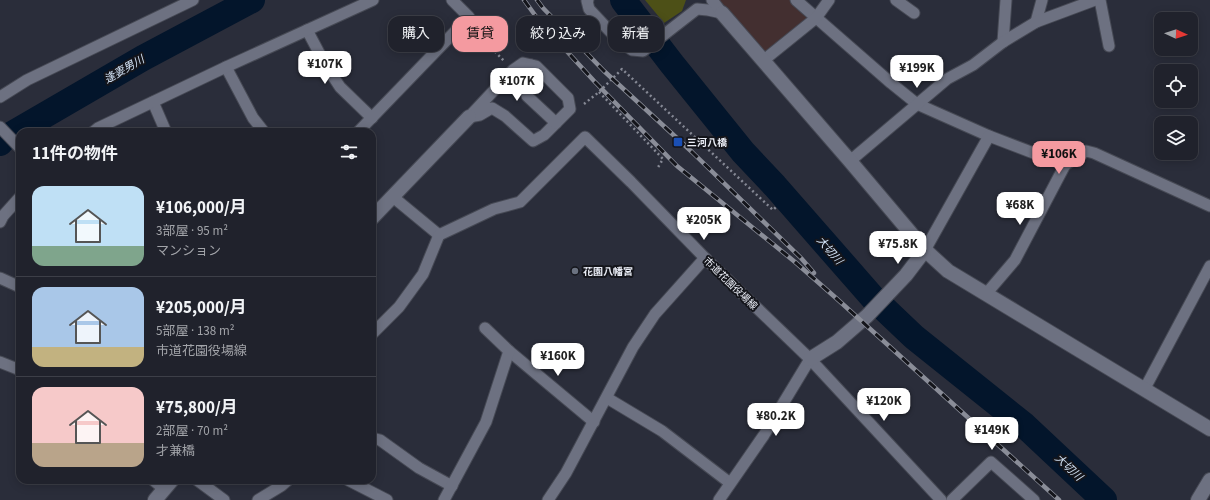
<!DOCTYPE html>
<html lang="ja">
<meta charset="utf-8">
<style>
body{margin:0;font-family:"Source Sans 3","Noto Sans JP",sans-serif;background:#282a34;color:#f1f3f6;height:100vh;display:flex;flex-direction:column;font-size:15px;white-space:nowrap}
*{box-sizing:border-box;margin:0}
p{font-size:13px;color:#a2a4a9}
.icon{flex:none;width:22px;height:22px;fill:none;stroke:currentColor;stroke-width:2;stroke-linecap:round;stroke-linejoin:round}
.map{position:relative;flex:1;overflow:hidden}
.details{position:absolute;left:16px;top:128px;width:360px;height:356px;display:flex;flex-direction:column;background:#20222c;border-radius:12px;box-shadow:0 2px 10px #0003,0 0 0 1px #3d3f48}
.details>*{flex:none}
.banner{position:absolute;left:388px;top:16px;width:380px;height:36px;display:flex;gap:8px}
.needle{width:26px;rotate:93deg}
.fabs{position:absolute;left:1154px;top:12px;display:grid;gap:8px}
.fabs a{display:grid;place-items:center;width:44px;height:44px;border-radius:8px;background:#20222c;box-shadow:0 2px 10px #0003,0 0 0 1px #3d3f48;font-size:20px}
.price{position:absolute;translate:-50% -34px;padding:0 9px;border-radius:8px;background:#fff;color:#222;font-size:13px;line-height:26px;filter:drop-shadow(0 1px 2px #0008)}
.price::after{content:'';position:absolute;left:50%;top:24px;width:12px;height:9px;margin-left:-6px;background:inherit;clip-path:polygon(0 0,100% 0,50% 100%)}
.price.current{background:#f49aa0;color:#111}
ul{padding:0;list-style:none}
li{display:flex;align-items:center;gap:12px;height:100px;padding:0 16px}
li+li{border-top:1px solid #3d3f48}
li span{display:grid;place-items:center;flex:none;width:112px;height:80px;border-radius:12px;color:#555}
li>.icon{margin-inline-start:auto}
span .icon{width:48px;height:48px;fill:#fffc;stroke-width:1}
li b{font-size:17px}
h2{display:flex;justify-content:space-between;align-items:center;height:48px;padding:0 16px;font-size:17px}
.tag{padding:0 14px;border-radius:12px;background:#20222c;box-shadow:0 2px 10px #0003,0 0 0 1px #3d3f48;font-size:14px;line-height:36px}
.tag.current{background:#f49aa0;color:#111}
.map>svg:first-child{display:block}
.commercial{fill:#432f30}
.green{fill:#4d5017}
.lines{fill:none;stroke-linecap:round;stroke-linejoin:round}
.river{stroke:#03152b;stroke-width:26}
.minor-casing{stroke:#464954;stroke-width:13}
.tertiary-casing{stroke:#464954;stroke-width:16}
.path{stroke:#868995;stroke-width:2.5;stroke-dasharray:2 3;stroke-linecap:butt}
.minor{stroke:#6d7181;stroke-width:11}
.tertiary{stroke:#6d7181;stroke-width:14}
.rail-casing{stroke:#8a8d98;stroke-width:4.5}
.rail{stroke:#14151b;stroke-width:3;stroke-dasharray:9;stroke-linecap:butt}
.transit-dot{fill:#1a4fb4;stroke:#14151b;stroke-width:1.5}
.worship-dot{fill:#6b7280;stroke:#14151b;stroke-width:1.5}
.labels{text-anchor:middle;stroke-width:4;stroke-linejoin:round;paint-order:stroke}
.poi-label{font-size:10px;font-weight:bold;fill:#eaedf6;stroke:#14151b;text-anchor:start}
.street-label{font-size:10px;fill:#eaedf6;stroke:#14151b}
.water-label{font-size:11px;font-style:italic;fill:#d2e2f5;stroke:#14151b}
</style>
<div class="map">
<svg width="1210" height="500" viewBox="0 0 1210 500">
<rect width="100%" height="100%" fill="#2a2d3a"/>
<polygon class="commercial" points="717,0 796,0 813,15 764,56"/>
<polygon class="green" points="645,0 686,0 682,11 664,23"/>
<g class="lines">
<g class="river">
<polyline points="623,0 672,64 743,152 775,186 873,298 914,337 1024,425 1104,500"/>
<polyline points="0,143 2,140 143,58 252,0"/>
</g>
<defs>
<g id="minor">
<polyline points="588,0 587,1 589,9 619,41 632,50 643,51 697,9 708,10 722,13"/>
<polyline points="712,0 722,13"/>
<polyline points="796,0 891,83 917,104 989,136 1065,165 1086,151 1094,153 1210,206"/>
<polyline points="896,0 914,13"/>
<polyline points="1100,0 1109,46"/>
<polyline points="1036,22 1042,0"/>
<polyline points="307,30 325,64 340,87 372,118"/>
<polyline points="1003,42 1006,0"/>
<polyline points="764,60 816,18 829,0"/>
<polygon points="523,63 536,66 568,98 570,109 544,135 533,141 505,116 492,108 480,115 469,117 513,70"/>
<polyline points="531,65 525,84 527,96 556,123"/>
<polyline points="226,67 253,118 264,132"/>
<polyline points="0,97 27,80 193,0"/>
<polyline points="153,102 166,132"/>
<polyline points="0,127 20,148"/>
<polyline points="93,132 98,128 226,67 373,0"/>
<polyline points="358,132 469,17 452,0"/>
<polyline points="850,161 947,79 973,65 1003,42 1036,22 1095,0"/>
<polyline points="393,197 439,235"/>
<polyline points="0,222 3,216 20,197"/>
<polyline points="925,250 989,136"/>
<polyline points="0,278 20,287"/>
<polyline points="986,294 1015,260 1065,165"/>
<polyline points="372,334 399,307 423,274 439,235 494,209 520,202 585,137 631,182 705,258 810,359 941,500"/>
<polyline points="509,351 594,422"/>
<polyline points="0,362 20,370"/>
<polyline points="1144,390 1210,266"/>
<polyline points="607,398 662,431 730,483"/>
<polyline points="372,438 380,440 419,468 452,486"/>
<polyline points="153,480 164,489"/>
<polyline points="197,480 224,500"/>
<polyline points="348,480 387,500"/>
<polyline points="258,500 281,486 288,480"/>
<polyline points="444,500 486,422 509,351 485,328"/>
<polyline points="548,500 566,473 633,347 655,314 705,258"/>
<polyline points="719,500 764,435 810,359"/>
<polyline points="952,500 991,462 1034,500"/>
</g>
<g id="tertiary">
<polyline points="722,13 850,161 925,250 948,271 1210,429"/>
<polyline points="372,218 469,117"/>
<polyline points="810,359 837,342 867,316 906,275 925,250"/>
<polyline points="155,500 172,480"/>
<polyline points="1198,500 1210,480"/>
</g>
</defs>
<use href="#minor" class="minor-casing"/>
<use href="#tertiary" class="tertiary-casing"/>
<g class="path">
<polyline points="474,30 505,62"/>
<polyline points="599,92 663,159 657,169"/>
<polyline points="584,104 599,92 622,69 773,210 777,206"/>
</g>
<use href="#minor" class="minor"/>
<use href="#tertiary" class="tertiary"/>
<defs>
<g id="rail">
<polyline points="524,0 540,22 595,82 677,166 795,262 836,298 1059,500"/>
<polyline points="537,0 543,8 604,71 692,152 801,258 814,273"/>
</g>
</defs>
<use href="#rail" class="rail-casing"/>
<use href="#rail" class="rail"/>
</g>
<rect class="transit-dot" x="673" y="137" width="10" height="10" rx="2"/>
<circle class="worship-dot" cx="575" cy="271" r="4"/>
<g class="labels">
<g class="poi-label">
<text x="687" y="146">三河八橋</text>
<text x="583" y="275">花園八幡宮</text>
</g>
<g class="street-label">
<text transform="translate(731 283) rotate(44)" y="4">市道花園役場線</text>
</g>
<g class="water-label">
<text transform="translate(124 69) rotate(-30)" y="4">逢妻男川</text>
<text transform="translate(830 250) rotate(49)" y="4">大切川</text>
<text transform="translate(1069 467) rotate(43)" y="4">大切川</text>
</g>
</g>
</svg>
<div class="fabs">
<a><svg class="needle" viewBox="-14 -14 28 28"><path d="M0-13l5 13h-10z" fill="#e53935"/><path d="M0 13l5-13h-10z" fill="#a2a4a9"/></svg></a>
<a><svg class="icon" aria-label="locate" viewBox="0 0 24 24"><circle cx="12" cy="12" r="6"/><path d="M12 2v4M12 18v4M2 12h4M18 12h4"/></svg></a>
<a><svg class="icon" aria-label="layers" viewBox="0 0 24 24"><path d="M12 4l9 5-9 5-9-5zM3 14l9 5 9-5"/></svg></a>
</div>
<b class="price" style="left:325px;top:85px">¥107K</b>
<b class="price" style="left:917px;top:89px">¥199K</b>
<b class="price" style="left:517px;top:102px">¥107K</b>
<b class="price current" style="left:1059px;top:175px">¥106K</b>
<b class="price" style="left:1020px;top:226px">¥68K</b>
<b class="price" style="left:704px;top:241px">¥205K</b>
<b class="price" style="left:898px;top:265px">¥75.8K</b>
<b class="price" style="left:558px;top:377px">¥160K</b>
<b class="price" style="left:884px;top:422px">¥120K</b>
<b class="price" style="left:776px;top:437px">¥80.2K</b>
<b class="price" style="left:992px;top:451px">¥149K</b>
<div class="banner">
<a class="tag">購入</a>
<a class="tag current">賃貸</a>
<a class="tag">絞り込み</a>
<a class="tag">新着</a>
</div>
<section class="details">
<h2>11件の物件<svg class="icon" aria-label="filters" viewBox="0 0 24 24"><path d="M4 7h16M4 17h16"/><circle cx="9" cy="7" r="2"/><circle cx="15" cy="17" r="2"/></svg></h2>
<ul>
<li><span style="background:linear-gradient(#bfe0f5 75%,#7fa58c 0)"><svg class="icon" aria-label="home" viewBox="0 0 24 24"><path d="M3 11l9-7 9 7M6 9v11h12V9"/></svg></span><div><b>¥106,000/月</b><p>3部屋 · 95 m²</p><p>マンション</p></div></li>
<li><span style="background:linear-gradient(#a9c7e8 75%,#c2b280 0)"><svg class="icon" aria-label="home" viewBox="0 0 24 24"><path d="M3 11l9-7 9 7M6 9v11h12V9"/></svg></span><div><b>¥205,000/月</b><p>5部屋 · 138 m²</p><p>市道花園役場線</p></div></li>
<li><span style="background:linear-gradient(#f6c9c9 70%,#b9a48a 0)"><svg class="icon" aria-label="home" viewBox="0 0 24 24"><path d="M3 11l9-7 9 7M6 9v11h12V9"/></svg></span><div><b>¥75,800/月</b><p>2部屋 · 70 m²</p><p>才兼橋</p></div></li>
</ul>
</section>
</div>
